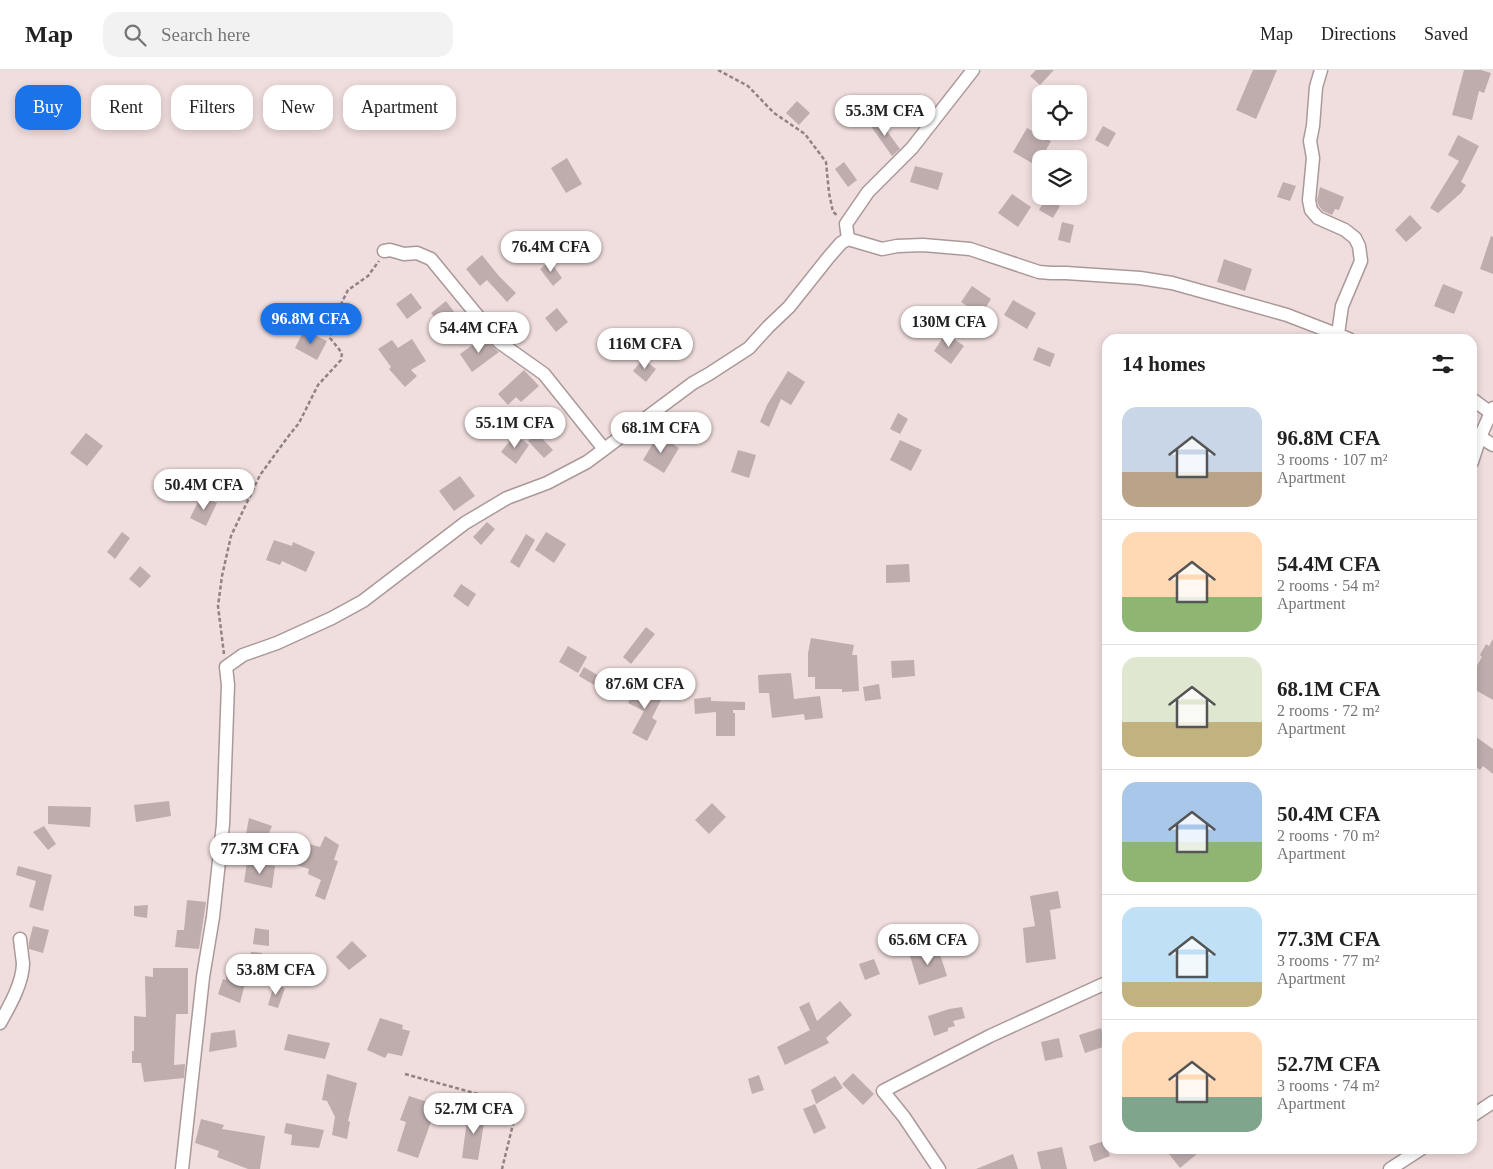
<!DOCTYPE html>
<meta charset="utf-8">
<style>
body{margin:0;font-family:"Times New Roman",serif;background:#f2f2f2;color:#222;height:100vh;display:flex;flex-direction:column;font-size:19px;white-space:nowrap}
*{box-sizing:border-box;margin:0}
p{font-size:16px;color:#767676}
.icon{flex:none;width:28px;height:28px;fill:none;stroke:currentColor;stroke-width:2;stroke-linecap:round;stroke-linejoin:round}
.map{position:relative;flex:1;overflow:hidden}
.sheet{position:absolute;left:1102px;top:264px;width:375px;height:820px;display:flex;flex-direction:column;background:#fff;border-radius:15px;box-shadow:0 2px 8px #0003}
.sheet>*{flex:none}
.top-card{position:absolute;left:15px;top:15px;width:475px;height:45px;display:flex;gap:10px}
.fabs{position:absolute;left:1032px;top:15px;display:grid;gap:10px}
.fabs a{display:grid;place-items:center;width:55px;height:55px;border-radius:10px;background:#fff;box-shadow:0 2px 8px #0003;font-size:25px}
.price{position:absolute;translate:-50% -42px;padding:0 11px;border-radius:18px;background:#fff;color:#222;font-size:16px;line-height:32px;filter:drop-shadow(0 1px 2px #0008)}
.price::after{content:'';position:absolute;left:50%;top:30px;width:15px;height:11px;margin-left:-8px;background:inherit;clip-path:polygon(0 0,100% 0,50% 100%)}
.price.active{background:#1a73e8;color:#fff}
ul{padding:0;list-style:none}
li{display:flex;align-items:center;gap:15px;height:125px;padding:0 20px}
li+li{border-top:1px solid #e0e0e0}
li span{display:grid;place-items:center;flex:none;width:140px;height:100px;border-radius:15px;color:#555}
li>.icon{margin-inline-start:auto}
span .icon{width:60px;height:60px;fill:#fffc;stroke-width:1}
li b{font-size:21px}
h2{display:flex;justify-content:space-between;align-items:center;height:60px;padding:0 20px;font-size:21px}
.pill{padding:0 18px;border-radius:15px;background:#fff;box-shadow:0 2px 8px #0003;font-size:18px;line-height:45px}
.pill.active{background:#1a73e8;color:#fff}
header{display:flex;align-items:center;gap:30px;box-sizing:border-box;height:70px;padding:0 25px;background:#fff;border-bottom:1px solid #e0e0e0}
header strong{font-size:24px}
nav{display:flex;gap:28px;margin-inline-start:auto;font-size:18px}
.search{width:350px;height:45px;background:#f2f2f2;display:flex;align-items:center;gap:12px;box-sizing:border-box;padding:0 18px;border-radius:15px;color:#767676;font-size:19px}
.map>svg:first-child{display:block}
.building{fill:#bfadae}
.lines{fill:none;stroke-linecap:round;stroke-linejoin:round}
.minor-casing{stroke:#ab999a;stroke-width:15}
.path{stroke:#908383;stroke-width:2.5;stroke-dasharray:4 2.5;stroke-linecap:butt}
.minor{stroke:#fff;stroke-width:12}
</style>
<header>
<strong>Map</strong>
<div class="search"><svg class="icon" aria-label="search" viewBox="0 0 24 24"><circle cx="10" cy="10" r="6"/><path d="M15 15l6 6"/></svg>Search here</div>
<nav><a>Map</a><a>Directions</a><a>Saved</a></nav>
</header>
<div class="map">
<svg width="1493" height="1099" viewBox="0 0 1493 1099">
<rect width="100%" height="100%" fill="#f0dddd"/>
<g class="building">
<polygon points="1036,0 1054,0 1040,15 1030,6"/>
<polygon points="1253,0 1277,0 1256,49 1236,40"/>
<polygon points="1464,0 1481,0 1491,3 1484,23 1479,21 1472,50 1452,45"/>
<polygon points="797,31 810,43 799,55 786,43"/>
<polygon points="878,49 900,79 892,86 870,55"/>
<polygon points="1103,56 1116,63 1108,77 1095,70"/>
<polygon points="1027,58 1051,71 1037,96 1013,82"/>
<polygon points="1458,65 1479,76 1461,112 1466,115 1461,123 1438,143 1430,138 1459,91 1448,85"/>
<polygon points="567,88 582,114 566,123 551,98"/>
<polygon points="844,92 857,110 848,117 835,99"/>
<polygon points="915,96 943,103 938,120 910,112"/>
<polygon points="1283,112 1296,116 1290,131 1277,127"/>
<polygon points="1320,117 1344,127 1339,140 1335,139 1332,145 1323,141 1319,136 1317,130"/>
<polygon points="1012,124 1031,137 1018,157 998,143"/>
<polygon points="1046,128 1060,136 1053,148 1039,140"/>
<polygon points="1410,145 1422,158 1406,172 1395,160"/>
<polygon points="1062,152 1074,155 1070,173 1058,170"/>
<polygon points="1491,166 1493,167 1493,204 1480,199"/>
<polygon points="482,185 498,205 516,223 507,232 487,210 480,216 466,199"/>
<polygon points="1224,189 1252,199 1245,221 1217,212"/>
<polygon points="550,191 562,208 553,216 540,199"/>
<polygon points="1443,214 1463,222 1454,244 1434,236"/>
<polygon points="972,216 991,229 981,245 961,232"/>
<polygon points="411,223 422,238 407,249 396,234"/>
<polygon points="1013,230 1036,243 1027,259 1004,245"/>
<polygon points="446,231 458,247 443,258 431,243"/>
<polygon points="557,238 568,252 556,262 545,248"/>
<polygon points="513,249 524,265 514,272 505,266 499,259"/>
<polygon points="304,260 327,271 317,290 295,278"/>
<polygon points="946,263 964,276 951,294 934,281"/>
<polygon points="484,267 493,277 499,282 472,302 460,284"/>
<polygon points="412,269 426,291 411,300 417,306 405,317 389,299 391,297 378,279 392,270 398,278"/>
<polygon points="1038,277 1055,284 1050,297 1033,290"/>
<polygon points="643,289 656,299 646,312 633,301"/>
<polygon points="524,300 539,316 521,332 516,327 508,335 498,324"/>
<polygon points="788,301 805,312 791,335 781,329 769,357 760,352 767,335"/>
<polygon points="898,343 908,349 900,364 890,359"/>
<polygon points="86,363 103,376 87,396 70,383"/>
<polygon points="537,363 553,380 544,388 528,371"/>
<polygon points="515,364 529,375 516,394 501,382"/>
<polygon points="658,365 679,378 664,403 643,390"/>
<polygon points="900,370 922,380 911,401 890,390"/>
<polygon points="738,380 756,385 749,408 731,402"/>
<polygon points="460,406 475,426 454,441 439,421"/>
<polygon points="201,426 217,433 206,456 190,448"/>
<polygon points="487,452 495,459 481,475 473,467"/>
<polygon points="122,462 130,468 115,489 107,482"/>
<polygon points="546,462 566,474 554,493 535,480"/>
<polygon points="526,464 535,470 519,498 510,492"/>
<polygon points="274,470 292,476 293,472 315,482 306,502 282,491 280,495 266,490"/>
<polygon points="909,494 910,512 886,513 886,495"/>
<polygon points="140,496 151,506 140,518 129,509"/>
<polygon points="461,514 476,524 468,537 453,526"/>
<polygon points="646,557 655,564 631,594 623,587"/>
<polygon points="811,568 854,575 852,585 857,585 859,621 842,622 842,619 815,619 815,607 808,607 808,583"/>
<polygon points="1493,569 1493,630 1472,618 1472,604 1482,587 1480,585 1486,574 1489,576"/>
<polygon points="568,576 587,587 578,603 559,592"/>
<polygon points="914,590 915,606 892,608 891,591"/>
<polygon points="584,597 599,606 594,615 579,606"/>
<polygon points="791,603 794,629 820,626 823,648 805,650 804,644 772,648 769,623 759,623 758,605"/>
<polygon points="637,613 663,626 652,648 657,651 647,671 632,663 644,641 628,633"/>
<polygon points="879,614 881,629 865,631 863,617"/>
<polygon points="711,627 711,631 745,632 745,640 733,640 733,643 735,643 735,666 716,666 716,642 695,644 694,629"/>
<polygon points="1472,664 1493,679 1493,704 1483,696 1480,700 1472,694"/>
<polygon points="169,731 171,746 136,752 134,735"/>
<polygon points="712,733 726,747 709,764 695,750"/>
<polygon points="48,736 91,737 90,757 48,754"/>
<polygon points="249,748 272,756 269,763 320,777 325,766 339,775 334,790 338,791 325,830 315,826 321,810 308,804 309,799 277,789 280,777 246,764"/>
<polygon points="44,756 56,774 48,780 33,762"/>
<polygon points="247,793 275,796 272,818 244,812"/>
<polygon points="18,796 52,805 43,841 29,837 36,811 16,805"/>
<polygon points="1058,821 1061,838 1050,840 1056,889 1026,893 1023,858 1035,856 1030,826"/>
<polygon points="187,830 206,832 199,879 175,877 177,860 184,860"/>
<polygon points="148,835 147,848 134,846 134,836"/>
<polygon points="33,856 49,860 43,883 29,879 29,872"/>
<polygon points="255,858 269,860 269,876 253,874"/>
<polygon points="352,871 367,886 349,900 336,887"/>
<polygon points="938,878 947,906 919,915 910,886"/>
<polygon points="251,882 262,883 261,900 250,900"/>
<polygon points="874,889 880,904 865,910 859,894"/>
<polygon points="153,898 188,898 188,944 176,944 174,995 185,994 184,1008 144,1012 141,993 132,993 132,981 134,981 134,946 146,947 145,906 153,907"/>
<polygon points="227,898 249,898 240,933 218,924 223,909 226,910"/>
<polygon points="274,915 285,918 278,938 268,935"/>
<polygon points="840,931 852,945 826,968 829,973 785,995 777,977 810,960 799,937 809,932 817,951"/>
<polygon points="962,937 965,948 953,951 955,956 948,958 948,961 934,966 928,946 949,939"/>
<polygon points="380,948 403,955 402,959 410,961 402,986 388,983 385,988 367,980"/>
<polygon points="1101,958 1106,976 1085,983 1079,965"/>
<polygon points="235,960 237,977 209,982 211,963"/>
<polygon points="288,964 330,973 325,989 284,980"/>
<polygon points="1059,968 1063,987 1045,991 1041,972"/>
<polygon points="853,1003 874,1024 863,1035 842,1014"/>
<polygon points="327,1004 357,1013 348,1051 350,1052 347,1069 332,1065 335,1047 327,1031 322,1030"/>
<polygon points="759,1005 764,1020 752,1024 748,1009"/>
<polygon points="835,1006 843,1018 816,1034 811,1020"/>
<polygon points="409,1026 437,1035 418,1088 397,1081 406,1052 400,1050"/>
<polygon points="815,1034 826,1058 814,1064 803,1039"/>
<polygon points="486,1041 478,1090 462,1088 468,1042"/>
<polygon points="201,1049 224,1055 222,1059 265,1066 260,1099 248,1099 217,1087 219,1081 195,1073"/>
<polygon points="286,1053 324,1060 319,1078 291,1075 292,1065 284,1063"/>
<polygon points="1104,1071 1110,1086 1094,1092 1089,1076"/>
<polygon points="1062,1077 1067,1099 1041,1099 1037,1082"/>
<polygon points="1165,1079 1203,1079 1180,1098"/>
<polygon points="1013,1084 1018,1099 976,1099"/>
</g>
<g class="lines">
<defs>
<g id="minor">
<polyline points="1321,0 1316,17 1313,56 1310,71 1313,88 1309,130 1311,140 1318,148 1345,160 1355,168 1359,176 1361,191 1342,236 1338,264"/>
<polyline points="848,169 882,179 897,176 923,175 970,179 1039,202 1051,203 1066,203 1140,208 1172,213 1287,245 1349,269"/>
<polyline points="848,169 846,154 868,122 912,78 973,0"/>
<polyline points="384,181 390,180 404,184 417,183 431,189 499,272 544,304 604,379"/>
<polyline points="1472,329 1491,343"/>
<polyline points="1480,367 1493,375"/>
<polyline points="1472,392 1480,367 1493,338"/>
<path d="M0,953C9,937 23,913 23,893C22,886 21,877 20,869"/>
<polyline points="1472,1046 1493,1032"/>
<polyline points="182,1099 203,907 213,847 223,754 228,615 226,597 243,585 277,573 332,548 363,531 465,453 507,428 547,413 587,392 693,313 709,304 749,278 768,257 789,237 828,188 841,173 848,169"/>
<polyline points="939,1099 904,1047 883,1021 990,966 1108,912"/>
<polyline points="1390,1099 1421,1079"/>
</g>
</defs>
<use href="#minor" class="minor-casing"/>
<g class="path">
<polyline points="718,0 748,16 774,43 805,64 826,92 829,123 833,142 838,146"/>
<polyline points="224,584 218,536 222,506 231,466 260,405 287,368 299,353 318,315 341,290 342,283 330,268 332,252 348,220 368,206 379,191"/>
<polyline points="405,1004 511,1033 516,1042 502,1099"/>
</g>
<use href="#minor" class="minor"/>
</g>
</svg>
<div class="fabs">
<a><svg class="icon" aria-label="locate" viewBox="0 0 24 24"><circle cx="12" cy="12" r="6"/><path d="M12 2v4M12 18v4M2 12h4M18 12h4"/></svg></a>
<a><svg class="icon" aria-label="layers" viewBox="0 0 24 24"><path d="M12 4l9 5-9 5-9-5zM3 14l9 5 9-5"/></svg></a>
</div>
<b class="price" style="left:885px;top:67px">55.3M CFA</b>
<b class="price" style="left:551px;top:203px">76.4M CFA</b>
<b class="price active" style="left:311px;top:275px">96.8M CFA</b>
<b class="price" style="left:949px;top:278px">130M CFA</b>
<b class="price" style="left:479px;top:284px">54.4M CFA</b>
<b class="price" style="left:645px;top:300px">116M CFA</b>
<b class="price" style="left:515px;top:379px">55.1M CFA</b>
<b class="price" style="left:661px;top:384px">68.1M CFA</b>
<b class="price" style="left:204px;top:441px">50.4M CFA</b>
<b class="price" style="left:645px;top:640px">87.6M CFA</b>
<b class="price" style="left:260px;top:805px">77.3M CFA</b>
<b class="price" style="left:928px;top:896px">65.6M CFA</b>
<b class="price" style="left:276px;top:926px">53.8M CFA</b>
<b class="price" style="left:474px;top:1065px">52.7M CFA</b>
<div class="top-card">
<a class="pill active">Buy</a>
<a class="pill">Rent</a>
<a class="pill">Filters</a>
<a class="pill">New</a>
<a class="pill">Apartment</a>
</div>
<section class="sheet">
<h2>14 homes<svg class="icon" aria-label="filters" viewBox="0 0 24 24"><path d="M4 7h16M4 17h16"/><circle cx="9" cy="7" r="2"/><circle cx="15" cy="17" r="2"/></svg></h2>
<ul>
<li><span style="background:linear-gradient(#c9d6e8 65%,#b9a48a 0)"><svg class="icon" aria-label="home" viewBox="0 0 24 24"><path d="M3 11l9-7 9 7M6 9v11h12V9"/></svg></span><div><b>96.8M CFA</b><p>3 rooms · 107 m²</p><p>Apartment</p></div></li>
<li><span style="background:linear-gradient(#ffd9b3 65%,#8fb573 0)"><svg class="icon" aria-label="home" viewBox="0 0 24 24"><path d="M3 11l9-7 9 7M6 9v11h12V9"/></svg></span><div><b>54.4M CFA</b><p>2 rooms · 54 m²</p><p>Apartment</p></div></li>
<li><span style="background:linear-gradient(#dfe7d0 65%,#c2b280 0)"><svg class="icon" aria-label="home" viewBox="0 0 24 24"><path d="M3 11l9-7 9 7M6 9v11h12V9"/></svg></span><div><b>68.1M CFA</b><p>2 rooms · 72 m²</p><p>Apartment</p></div></li>
<li><span style="background:linear-gradient(#a9c7e8 60%,#8fb573 0)"><svg class="icon" aria-label="home" viewBox="0 0 24 24"><path d="M3 11l9-7 9 7M6 9v11h12V9"/></svg></span><div><b>50.4M CFA</b><p>2 rooms · 70 m²</p><p>Apartment</p></div></li>
<li><span style="background:linear-gradient(#bfe0f5 75%,#c2b280 0)"><svg class="icon" aria-label="home" viewBox="0 0 24 24"><path d="M3 11l9-7 9 7M6 9v11h12V9"/></svg></span><div><b>77.3M CFA</b><p>3 rooms · 77 m²</p><p>Apartment</p></div></li>
<li><span style="background:linear-gradient(#ffd9b3 65%,#7fa58c 0)"><svg class="icon" aria-label="home" viewBox="0 0 24 24"><path d="M3 11l9-7 9 7M6 9v11h12V9"/></svg></span><div><b>52.7M CFA</b><p>3 rooms · 74 m²</p><p>Apartment</p></div></li>
</ul>
</section>
</div>
